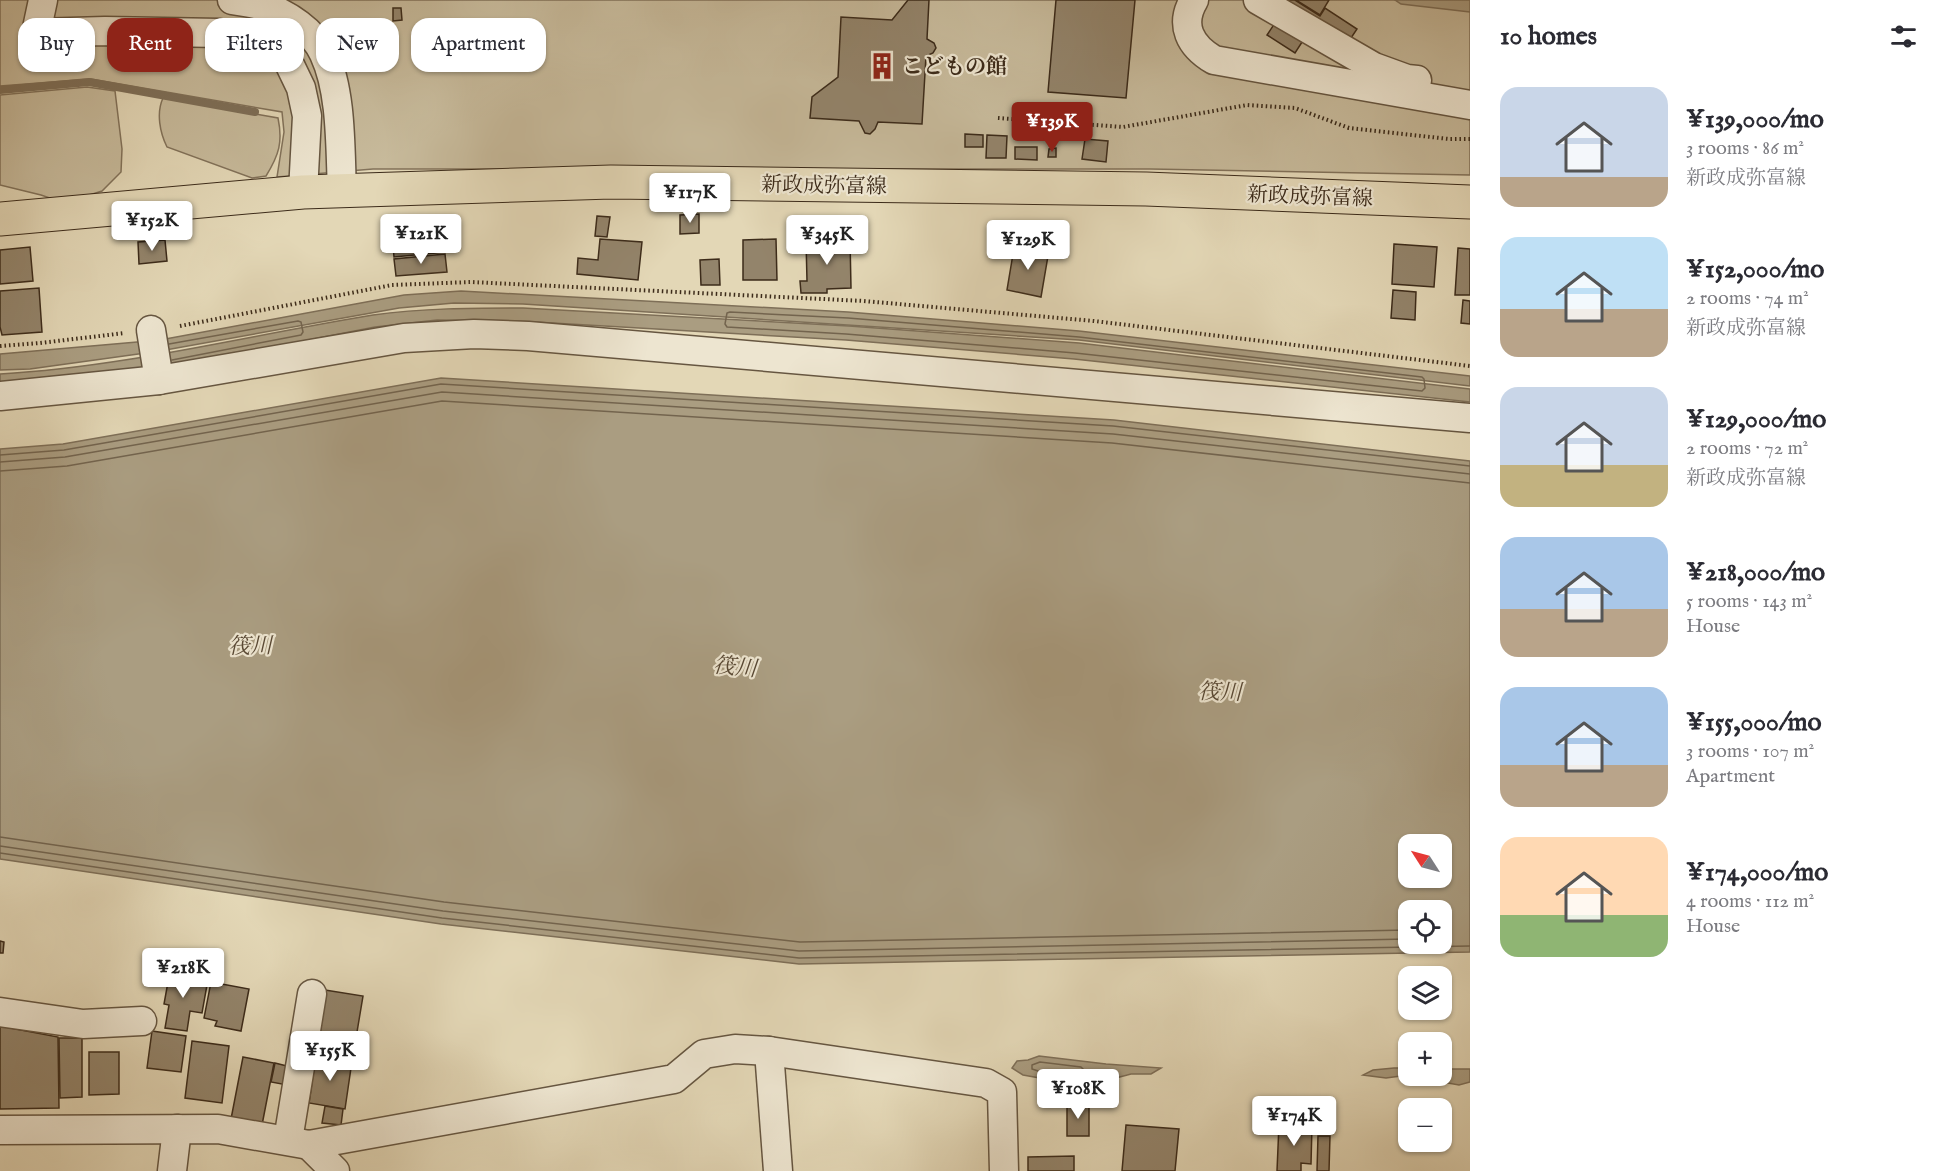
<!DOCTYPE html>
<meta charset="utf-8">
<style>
body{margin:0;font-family:"IM FELL English","Noto Serif JP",serif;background:#f7f7f7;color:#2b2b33;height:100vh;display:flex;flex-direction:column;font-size:22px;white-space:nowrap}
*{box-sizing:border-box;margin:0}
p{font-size:20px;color:#7c7c81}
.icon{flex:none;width:33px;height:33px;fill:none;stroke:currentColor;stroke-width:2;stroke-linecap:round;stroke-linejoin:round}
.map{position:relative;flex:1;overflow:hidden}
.drawer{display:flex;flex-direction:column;background:#fff;width:480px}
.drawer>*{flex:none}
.top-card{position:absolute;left:18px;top:18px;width:570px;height:54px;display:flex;gap:12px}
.needle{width:39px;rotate:306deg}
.tools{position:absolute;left:1398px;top:834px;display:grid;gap:12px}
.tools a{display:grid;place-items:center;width:54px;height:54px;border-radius:12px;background:#fff;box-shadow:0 2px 4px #0004;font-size:30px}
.price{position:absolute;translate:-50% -51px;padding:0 14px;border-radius:6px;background:#fff;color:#222;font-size:20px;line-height:39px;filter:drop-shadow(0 2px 3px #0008)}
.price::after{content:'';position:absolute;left:50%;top:36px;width:18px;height:14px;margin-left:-9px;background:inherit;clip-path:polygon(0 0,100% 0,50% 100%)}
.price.selected{background:#8f2418;color:#fff}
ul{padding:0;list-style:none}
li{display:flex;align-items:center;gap:18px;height:150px;padding:0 30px}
li span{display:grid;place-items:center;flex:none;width:168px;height:120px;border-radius:18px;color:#555}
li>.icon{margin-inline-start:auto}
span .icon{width:72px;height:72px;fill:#fffc;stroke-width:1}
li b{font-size:26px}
h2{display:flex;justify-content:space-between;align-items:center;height:72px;padding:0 30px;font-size:26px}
.pill{padding:0 21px;border-radius:18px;background:#fff;box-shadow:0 2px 4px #0004;font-size:21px;line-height:54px}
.pill.selected{background:#8f2418;color:#fff}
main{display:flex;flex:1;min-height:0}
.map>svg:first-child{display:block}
.green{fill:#c7ba9b;stroke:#82725a;stroke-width:1.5}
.water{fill:#aa9d81;stroke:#7e6f58;stroke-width:1.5;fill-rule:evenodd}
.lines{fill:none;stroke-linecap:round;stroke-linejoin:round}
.shore{stroke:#73644e;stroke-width:1.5}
.stream{stroke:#7e6f58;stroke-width:8}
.building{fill:#93846b;stroke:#3c2b1a;stroke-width:1.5}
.minor-casing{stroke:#665641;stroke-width:31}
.major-casing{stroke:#3c2b1a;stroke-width:35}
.path{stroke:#3c2b1a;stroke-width:4;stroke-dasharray:1.5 3;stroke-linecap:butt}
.minor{stroke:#ede5d0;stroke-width:28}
.major{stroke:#e3d7b6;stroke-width:33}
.labels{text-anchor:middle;stroke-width:4.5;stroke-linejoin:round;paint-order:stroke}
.poi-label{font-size:21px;font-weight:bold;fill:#3c2b1a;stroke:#ede5d0;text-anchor:start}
.street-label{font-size:21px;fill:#3c2b1a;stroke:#ede5d0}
.water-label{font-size:22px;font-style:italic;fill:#584834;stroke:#ede5d0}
</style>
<main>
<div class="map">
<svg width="1470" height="1171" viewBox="0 0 1470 1171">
<rect width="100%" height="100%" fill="#e3d7b6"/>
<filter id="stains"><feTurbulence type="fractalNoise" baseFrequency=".00333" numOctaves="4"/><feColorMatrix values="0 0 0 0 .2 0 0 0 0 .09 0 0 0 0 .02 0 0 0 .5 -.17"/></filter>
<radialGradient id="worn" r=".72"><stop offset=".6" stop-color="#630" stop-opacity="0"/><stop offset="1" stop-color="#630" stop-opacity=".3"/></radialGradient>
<g class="green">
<polygon points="0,0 1470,0 1470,175 1150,169 373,169 277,177 284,132 282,112 91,79 0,86"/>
<polygon points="87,87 115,91 122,149 121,172 102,191 64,203 41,195 0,185 0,95"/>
<path d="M163,98L278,118C283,142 279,155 266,176L252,178L167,147C160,133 156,113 163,98Z"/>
</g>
<g class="water">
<polygon points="1395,0 1470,0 1470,12 1401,4"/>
<polygon points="461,291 848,312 1079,331 1470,376 1470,386 1079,340 523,304 454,303 399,308 160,351 30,369 0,370 0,354 160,340 404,295"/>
<path d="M523,308L849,326L1079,343L1470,389V402L1074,359L846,340L518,321L437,320L375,327L159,369L0,387V374C125,367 250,335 373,315C423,308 473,308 523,308Z"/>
<path d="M441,378L1114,420L1470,461V952L799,964L441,924L0,859V449L63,444ZM1442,844V878H1408V844ZM1442,910V944H1408V910Z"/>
<polygon points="1039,1056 1106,1064 1161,1068 1151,1074 1131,1074 1101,1082 1082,1079 1062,1082 1023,1075 1012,1068 1017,1061 1028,1060"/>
<polygon points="1394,1068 1408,1068 1408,1075 1386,1078 1363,1075 1373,1070"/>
<polygon points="1442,1069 1470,1069 1470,1082 1459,1085 1409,1076 1442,1076"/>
</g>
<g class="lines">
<g class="shore">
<polygon points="730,312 848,318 1079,337 1422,377 1424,379 1425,388 1422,391 1075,353 846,334 727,327 725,324 727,313"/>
<polyline points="169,344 298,321 301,322 303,332 301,335 172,360"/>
<polyline points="0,455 64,450 441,384 1113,426 1470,466"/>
<polyline points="0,462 65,457 442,392 1113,434 1470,474"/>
<polyline points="0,471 67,466 442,401 1112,443 1470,483"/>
<polyline points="0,837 444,902 800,942 1408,930"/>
<polyline points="0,846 443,911 799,951 1408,939"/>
<polyline points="0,853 442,918 799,958 1470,946"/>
<path d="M1040,1062L1081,1067L1084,1070C1071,1080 1046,1074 1032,1069V1065Z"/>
</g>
<polyline class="stream" points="0,90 89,82 255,112"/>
</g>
<g class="building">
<polygon points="908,0 929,0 927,39 934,43 936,48 933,53 926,56 922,124 878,122 875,129 870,134 865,133 859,121 810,118 812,97 838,77 841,17 892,20"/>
<polygon points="1056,0 1135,0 1126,98 1048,92"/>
<polygon points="1267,0 1295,0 1320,16 1325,8 1357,29 1347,44 1315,22 1295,53 1267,35 1283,11"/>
<polygon points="1296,0 1329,0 1320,15"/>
<polygon points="393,8 401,8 402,20 393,21"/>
<polygon points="965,134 983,135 983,147 965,147"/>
<polygon points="987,135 1007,136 1006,158 986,158"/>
<polygon points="1085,139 1108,141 1106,162 1082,159"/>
<polygon points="1015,147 1037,147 1037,160 1015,159"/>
<polygon points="1056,148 1056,157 1048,157 1049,149"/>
<polygon points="699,214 699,233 680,234 680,215"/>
<polygon points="597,216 610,217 607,237 595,236"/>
<polygon points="443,218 446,252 394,257 391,223"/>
<polygon points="600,239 642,242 638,280 577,274 578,258 598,260"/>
<polygon points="776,239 777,280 743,280 743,240"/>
<polygon points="850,239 851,288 827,289 827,293 801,293 800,281 807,281 806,240"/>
<polygon points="165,240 167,261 139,264 138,242"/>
<polygon points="1394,244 1437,247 1434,287 1392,284"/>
<polygon points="1032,246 1049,250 1041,297 1007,290 1014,248 1031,251"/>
<polygon points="30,247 33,281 0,284 0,250"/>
<polygon points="1458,248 1470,249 1470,295 1455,295"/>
<polygon points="445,254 447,272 396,276 394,259"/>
<polygon points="719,259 720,285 701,285 700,260"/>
<polygon points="39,288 42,332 2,335 0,327 0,291"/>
<polygon points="1393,290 1416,292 1415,320 1391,318"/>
<polygon points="1463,300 1470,301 1470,324 1461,323"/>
<polygon points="0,941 4,942 3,953 0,953"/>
<polygon points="170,971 201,977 199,983 207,985 202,1013 190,1011 187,1031 165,1028 169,1005 164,1004"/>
<polygon points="211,982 249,989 241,1031 215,1026 217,1021 204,1018"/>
<polygon points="325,990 363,996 355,1044 317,1038"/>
<polygon points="0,1026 58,1037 59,1108 0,1109"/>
<polygon points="152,1031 186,1036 181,1072 147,1068"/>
<polygon points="59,1038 82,1038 82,1097 60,1098"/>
<polygon points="192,1041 229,1046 222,1103 185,1098"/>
<polygon points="89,1052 119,1052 119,1094 89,1095"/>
<polygon points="316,1055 352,1061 345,1109 309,1103"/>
<polygon points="243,1057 274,1063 262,1125 231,1119"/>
<polygon points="275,1063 291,1067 287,1085 271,1082"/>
<polygon points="1089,1104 1089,1136 1067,1136 1067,1105"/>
<polygon points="325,1106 343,1109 341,1125 322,1123"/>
<polygon points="1279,1124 1312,1126 1311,1164 1301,1163 1301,1171 1277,1171"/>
<polygon points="1126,1125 1179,1129 1175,1171 1122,1171"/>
<polygon points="1318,1136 1330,1136 1329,1171 1317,1171"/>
<polygon points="1074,1156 1074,1171 1028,1171 1028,1157"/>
</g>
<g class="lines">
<defs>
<g id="minor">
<polyline points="43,0 36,33 105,31 220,33 260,42 288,61 301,88 307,116 303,192"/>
<path d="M232,0C243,2 254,3 264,6C287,14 314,31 324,54C342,92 340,149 342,191"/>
<path d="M1194,0C1179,25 1190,46 1214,60L1470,105"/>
<polyline points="1258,0 1374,67 1407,79 1417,80"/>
<polyline points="151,330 159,380"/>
<polyline points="0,396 159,380 404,338 474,334 528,336 1470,418"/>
<polyline points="0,1012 83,1024 142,1021"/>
<polyline points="769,1051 778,1171"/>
<polyline points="0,1130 218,1129 309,1145 674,1079 704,1054 735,1049 769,1051 986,1083 1002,1092 1004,1171"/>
<polyline points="288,1140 312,994"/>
<polyline points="309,1145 335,1171"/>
<polyline points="172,1171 177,1129"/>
</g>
<polyline id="major" points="0,219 303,192 611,182 1146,189 1470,202"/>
</defs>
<use href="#minor" class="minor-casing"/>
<use href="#major" class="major-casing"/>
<g class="path">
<polyline points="998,118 1123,127 1247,105 1295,108 1349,128 1449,139 1470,139"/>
<polyline points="180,326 392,285 471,282 864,301 1094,321 1470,366"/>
<polyline points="0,346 40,343 125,333"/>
</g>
<use href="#minor" class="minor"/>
<use href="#major" class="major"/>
</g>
<defs>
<symbol id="building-bare" viewBox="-9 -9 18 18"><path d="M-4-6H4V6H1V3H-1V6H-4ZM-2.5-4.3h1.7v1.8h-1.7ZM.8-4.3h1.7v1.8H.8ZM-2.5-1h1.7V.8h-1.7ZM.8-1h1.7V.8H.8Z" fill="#8f2418" stroke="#ede5d0" stroke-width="2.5" paint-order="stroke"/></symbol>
</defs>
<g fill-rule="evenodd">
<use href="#building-bare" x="863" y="47" width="38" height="38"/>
</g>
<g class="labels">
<g class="poi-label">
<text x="902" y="73">こどもの館</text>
</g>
<g class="street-label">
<text transform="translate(824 185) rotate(1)" y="7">新政成弥富線</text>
<text transform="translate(1310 196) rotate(2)" y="7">新政成弥富線</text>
</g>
<g class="water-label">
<text transform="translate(250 645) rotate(-1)" y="8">筏川</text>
<text transform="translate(735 666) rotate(5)" y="8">筏川</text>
<text transform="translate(1220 691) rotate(1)" y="8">筏川</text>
</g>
</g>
<rect width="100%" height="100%" filter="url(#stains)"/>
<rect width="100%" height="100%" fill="url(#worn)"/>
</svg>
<div class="tools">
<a><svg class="needle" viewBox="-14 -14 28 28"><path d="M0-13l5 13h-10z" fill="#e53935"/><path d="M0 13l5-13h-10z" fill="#7c7c81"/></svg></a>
<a><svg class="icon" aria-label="locate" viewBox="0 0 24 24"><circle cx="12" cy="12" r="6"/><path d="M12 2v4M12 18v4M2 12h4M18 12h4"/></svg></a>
<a><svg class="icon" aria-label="layers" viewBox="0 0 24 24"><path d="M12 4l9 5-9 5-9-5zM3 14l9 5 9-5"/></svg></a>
<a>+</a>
<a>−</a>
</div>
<b class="price selected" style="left:1052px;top:153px">¥139K</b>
<b class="price" style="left:690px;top:224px">¥117K</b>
<b class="price" style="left:152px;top:252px">¥152K</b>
<b class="price" style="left:421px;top:265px">¥121K</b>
<b class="price" style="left:827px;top:266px">¥345K</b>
<b class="price" style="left:1028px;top:271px">¥129K</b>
<b class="price" style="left:183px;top:999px">¥218K</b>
<b class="price" style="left:330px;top:1082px">¥155K</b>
<b class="price" style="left:1078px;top:1120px">¥108K</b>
<b class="price" style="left:1294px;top:1147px">¥174K</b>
<div class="top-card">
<a class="pill">Buy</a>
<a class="pill selected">Rent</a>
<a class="pill">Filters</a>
<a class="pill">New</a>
<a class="pill">Apartment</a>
</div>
</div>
<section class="drawer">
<h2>10 homes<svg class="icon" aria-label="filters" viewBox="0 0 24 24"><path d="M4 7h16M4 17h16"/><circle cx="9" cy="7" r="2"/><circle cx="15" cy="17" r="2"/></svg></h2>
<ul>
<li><span style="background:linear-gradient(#c9d6e8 75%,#b9a48a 0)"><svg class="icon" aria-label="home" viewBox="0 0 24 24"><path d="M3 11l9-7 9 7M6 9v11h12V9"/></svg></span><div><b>¥139,000/mo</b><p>3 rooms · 86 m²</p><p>新政成弥富線</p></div></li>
<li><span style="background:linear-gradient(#bfe0f5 60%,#b9a48a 0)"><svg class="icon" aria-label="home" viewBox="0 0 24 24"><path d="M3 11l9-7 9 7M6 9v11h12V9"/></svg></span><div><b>¥152,000/mo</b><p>2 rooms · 74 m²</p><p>新政成弥富線</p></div></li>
<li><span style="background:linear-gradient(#c9d6e8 65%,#c2b280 0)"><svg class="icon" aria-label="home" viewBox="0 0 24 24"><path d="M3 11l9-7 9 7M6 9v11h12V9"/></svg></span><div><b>¥129,000/mo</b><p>2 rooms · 72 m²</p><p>新政成弥富線</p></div></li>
<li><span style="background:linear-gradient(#a9c7e8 60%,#b9a48a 0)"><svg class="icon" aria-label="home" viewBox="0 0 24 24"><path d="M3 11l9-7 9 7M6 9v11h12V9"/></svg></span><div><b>¥218,000/mo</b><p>5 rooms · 143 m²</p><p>House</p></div></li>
<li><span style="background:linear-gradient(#a9c7e8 65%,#b9a48a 0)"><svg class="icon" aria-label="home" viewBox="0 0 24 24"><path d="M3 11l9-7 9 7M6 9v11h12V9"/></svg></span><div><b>¥155,000/mo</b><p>3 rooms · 107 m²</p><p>Apartment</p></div></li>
<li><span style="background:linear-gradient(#ffd9b3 65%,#8fb573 0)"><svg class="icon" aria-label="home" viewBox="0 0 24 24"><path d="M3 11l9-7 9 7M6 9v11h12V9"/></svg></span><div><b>¥174,000/mo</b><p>4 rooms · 112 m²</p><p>House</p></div></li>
</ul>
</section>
</main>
